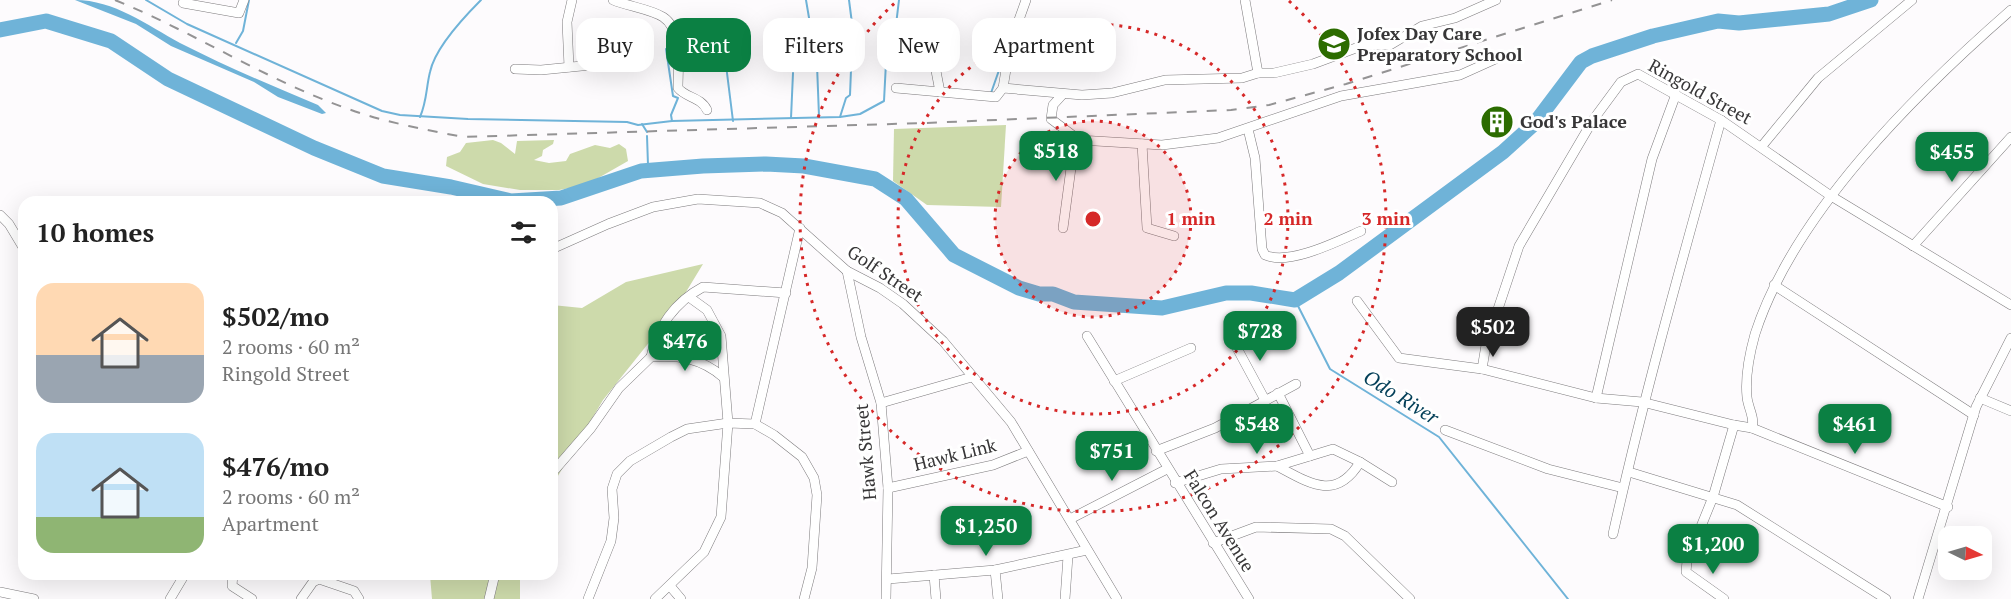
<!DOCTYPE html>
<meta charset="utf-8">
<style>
body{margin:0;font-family:"PT Serif",serif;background:#f2f2f2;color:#222;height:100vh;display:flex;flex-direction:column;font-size:22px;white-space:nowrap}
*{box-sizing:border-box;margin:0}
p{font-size:20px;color:#767676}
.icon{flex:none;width:33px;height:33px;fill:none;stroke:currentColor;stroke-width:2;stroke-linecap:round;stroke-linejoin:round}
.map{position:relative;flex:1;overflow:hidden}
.details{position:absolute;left:18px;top:196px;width:540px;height:384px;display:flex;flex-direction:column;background:#fff;border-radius:18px;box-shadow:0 6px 24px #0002}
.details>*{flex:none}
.banner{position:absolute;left:576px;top:18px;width:570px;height:54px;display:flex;gap:12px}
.needle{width:39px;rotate:95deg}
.controls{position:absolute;left:1938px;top:526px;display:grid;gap:12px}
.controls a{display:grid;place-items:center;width:54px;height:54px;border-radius:12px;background:#fff;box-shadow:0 6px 24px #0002;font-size:30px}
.price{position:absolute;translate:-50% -51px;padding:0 14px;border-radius:12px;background:#0b8043;color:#fff;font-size:20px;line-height:39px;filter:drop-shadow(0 2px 3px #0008)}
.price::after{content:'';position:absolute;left:50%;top:36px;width:18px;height:14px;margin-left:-9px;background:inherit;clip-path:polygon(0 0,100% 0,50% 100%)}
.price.active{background:#222;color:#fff}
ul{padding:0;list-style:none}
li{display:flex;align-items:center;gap:18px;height:150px;padding:0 18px}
li span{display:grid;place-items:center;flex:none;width:168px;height:120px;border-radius:18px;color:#555}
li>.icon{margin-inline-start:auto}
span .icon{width:72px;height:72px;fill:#fffc;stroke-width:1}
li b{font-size:26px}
h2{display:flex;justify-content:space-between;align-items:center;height:72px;padding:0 18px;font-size:26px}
.tag{padding:0 21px;border-radius:18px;background:#fff;box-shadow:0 6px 24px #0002;font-size:21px;line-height:54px}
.tag.active{background:#0b8043;color:#fff}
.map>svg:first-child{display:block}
.green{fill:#cddaab}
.water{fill:#6fb3d8}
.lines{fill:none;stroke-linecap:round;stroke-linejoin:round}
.stream{stroke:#6fb3d8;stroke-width:2}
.river{stroke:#6fb3d8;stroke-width:15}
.street-casing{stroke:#7d7b7d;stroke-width:10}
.street{stroke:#fff;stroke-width:9}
.rail{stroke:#949394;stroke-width:2;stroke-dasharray:10 10;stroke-linecap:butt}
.ring{fill:none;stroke:#d62828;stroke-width:3;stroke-dasharray:3 6}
.labels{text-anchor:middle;stroke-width:6;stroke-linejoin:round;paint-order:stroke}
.poi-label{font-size:18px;font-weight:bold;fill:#373637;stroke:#fff;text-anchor:start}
.street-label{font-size:18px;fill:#373637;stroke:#fff}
.water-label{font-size:20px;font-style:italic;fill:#033f58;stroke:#fff}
.centre{fill:#d62828;stroke:#fff;stroke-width:3}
.ring-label{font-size:18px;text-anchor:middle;font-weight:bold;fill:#d62828;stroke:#fff;stroke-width:6;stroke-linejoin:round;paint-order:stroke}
</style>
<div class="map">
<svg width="2011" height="599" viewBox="0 0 2011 599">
<rect width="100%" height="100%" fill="#fdfbfd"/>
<g class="green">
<polygon points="1006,125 1001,207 927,205 893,181 894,129"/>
<polygon points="493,140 501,143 515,154 517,141 554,140 553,144 543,150 542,156 534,160 549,163 566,161 570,154 595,145 610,148 619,144 626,149 628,161 586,185 559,190 520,190 483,184 446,166 447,157 460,152 466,143"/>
<polygon points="703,264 675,310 603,400 552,486 552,305 582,308 626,282"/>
<polygon points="430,575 520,575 520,599 432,599"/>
</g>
<path class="water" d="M75,0C114,0 147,25 180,43C225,66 272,86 318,105L326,113L322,114L278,97L254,82L171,46L136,24Z"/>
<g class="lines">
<g class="stream">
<polyline points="146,0 187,24 382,111 400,115 468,119 627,122 638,125 672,121 840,117 860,114 884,101 887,43 895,33 899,0"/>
<polyline points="806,0 817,65 819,116"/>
<polyline points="236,43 243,31 249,0"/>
<polyline points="666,49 673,96 678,98 671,115 672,121"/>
<polyline points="725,57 733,121"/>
<polyline points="991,93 1004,56"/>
<path d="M420,117C427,101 426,88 430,72C435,48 464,17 481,0"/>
<polyline points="840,117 846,98 850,95 851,70 857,62 849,0"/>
<polyline points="791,118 793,73"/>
<polyline points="642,124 647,132"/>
<polyline points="641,171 648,165 647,136"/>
<polyline points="1295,300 1330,369 1439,437 1568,599"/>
</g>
<polyline class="river" points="0,30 46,21 111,41 168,79 314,148 383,176 451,187 511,201 561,198 641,171 703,166 766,164 804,166 875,179 906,199 954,255 1019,288 1039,294 1053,294 1074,302 1162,308 1226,293 1251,293 1295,300 1339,273 1503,152 1535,123 1581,62 1592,56 1653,36 1718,21 1739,23 1829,14 1871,0"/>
<defs>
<g id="street">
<path d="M613,0C627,6 650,9 663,17C683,30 678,66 678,88C686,98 701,97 707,110"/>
<polyline points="1245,0 1258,73"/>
<polyline points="183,3 239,13 244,0"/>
<polyline points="677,43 719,39 722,55"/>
<polyline points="938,48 936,71 940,92"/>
<polyline points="569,67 567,22 572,0"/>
<polyline points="515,69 541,70 622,62"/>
<polyline points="896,88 996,97 1003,88 1010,45 1026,0"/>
<polyline points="1003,88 1082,95 1112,93 1165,80 1242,78 1258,73 1274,73 1313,64 1364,45 1390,45 1422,26 1455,18 1496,0"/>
<polyline points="1063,94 1053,105 1051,119 1079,140 1162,145 1218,138 1341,96 1460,75 1500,57"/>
<path d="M1248,129L1255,158L1262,249L1265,255C1289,266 1338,241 1361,231"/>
<polyline points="1142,144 1147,228 1174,236"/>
<polyline points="1762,146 1818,78 1912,0"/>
<polyline points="0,215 9,224 24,249"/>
<polyline points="1063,228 1075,138"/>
<polyline points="1913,246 2011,137"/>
<polyline points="552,249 608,224 653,207 698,199 760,203 782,213 847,271 880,288 903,304 943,341 1011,422 1117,599"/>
<polyline points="847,271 861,337 881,403 888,488 886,599"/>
<polyline points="1774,285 1974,415"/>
<polyline points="1357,301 1399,358 1482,369 1596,398 1642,402 1734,425"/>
<polyline points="1087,336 1249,599"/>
<polyline points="1231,337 1265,400"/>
<path d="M651,357C657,327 675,302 703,287L786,293"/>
<polyline points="1482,369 1486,345 1519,246 1593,120 1621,82 1638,74 1721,120 1831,196 2011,305"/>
<polyline points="1114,381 1191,348"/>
<polyline points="1596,398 1652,159 1676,94"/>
<polyline points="1980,398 2011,411"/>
<polyline points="881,403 972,377"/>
<polyline points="755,424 800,228"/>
<polyline points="1752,428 1948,507"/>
<polyline points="1445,430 1548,469 1623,488"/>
<polyline points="1156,451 1215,428 1296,384"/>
<polyline points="1310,456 1333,449 1360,462"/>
<path d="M1277,466C1309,483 1336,502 1360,462L1392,482"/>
<polyline points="1629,472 1737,505 1886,599"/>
<path d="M552,473L591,428L619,388L651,357C679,355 701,358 723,377"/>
<polyline points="1175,483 1221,469 1277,466 1310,456 1278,393"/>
<polyline points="888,488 993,465 1028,451"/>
<polyline points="1070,519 1167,469"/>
<path d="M1613,534C1644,395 1683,257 1721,120"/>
<polyline points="1213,543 1256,527 1331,529 1345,536 1410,599"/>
<polyline points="995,570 998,599"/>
<polyline points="233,574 232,586 252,599"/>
<polyline points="934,575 936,599"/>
<polyline points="888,579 995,570 1087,550"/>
<polyline points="670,586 681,599"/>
<polyline points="0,592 34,599"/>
<polyline points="170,599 185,574"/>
<polyline points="301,599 313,582 319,579 354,591 359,599"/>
<polyline points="489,599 495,574"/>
<polyline points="588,599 611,541 614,518 612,489 617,474 630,461 671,437 687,429 728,423 755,424 774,435 802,457 814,478 817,495 812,568 804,599"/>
<polyline points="655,599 704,552 721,517 728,423 721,336 707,310 689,297"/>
<polyline points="1065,599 1068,556"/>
<path d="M1724,599L1686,572L1687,561L1713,497L1734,425L1752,428C1755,417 1748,408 1747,397C1745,378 1750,352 1755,334C1794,213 1916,93 2011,10"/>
<polyline points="1918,599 1976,407 2011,338"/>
</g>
</defs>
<use href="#street" class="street-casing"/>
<use href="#street" class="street"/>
<path class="rail" d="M115,0C198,34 274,85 360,113C394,124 428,130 463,137L925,123L1231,110L1269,105L1346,84L1612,0"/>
</g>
<circle cx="1093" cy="219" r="98" fill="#d62828" fill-opacity=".12"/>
<g class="ring">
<circle cx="1093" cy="219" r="98"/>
<circle cx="1093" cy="219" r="195"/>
<path d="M1289 1A293 293 0 1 1 897 1"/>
</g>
<defs>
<symbol id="school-disc" viewBox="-11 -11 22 22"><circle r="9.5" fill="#2c6c00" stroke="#fff"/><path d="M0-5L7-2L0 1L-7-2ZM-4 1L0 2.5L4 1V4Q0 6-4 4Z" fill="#fff"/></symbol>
<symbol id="building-disc" viewBox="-11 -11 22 22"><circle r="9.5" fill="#2c6c00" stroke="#fff"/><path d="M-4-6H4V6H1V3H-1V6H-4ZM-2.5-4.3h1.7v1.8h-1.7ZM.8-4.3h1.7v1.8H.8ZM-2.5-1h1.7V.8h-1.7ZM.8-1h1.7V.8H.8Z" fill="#fff"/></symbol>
</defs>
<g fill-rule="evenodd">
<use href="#school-disc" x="1315" y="25" width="38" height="38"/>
<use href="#building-disc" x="1478" y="103" width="38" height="38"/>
</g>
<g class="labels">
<g class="poi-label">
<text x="1357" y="40">Jofex Day Care<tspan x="1357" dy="21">Preparatory School</tspan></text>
<text x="1520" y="128">God's Palace</text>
</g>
<g class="street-label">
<text transform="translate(1700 92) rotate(29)" y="6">Ringold Street</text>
<text transform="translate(885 274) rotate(34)" y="6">Golf Street</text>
<text transform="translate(866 452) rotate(-95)" y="6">Hawk Street</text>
<text transform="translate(955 455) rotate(-14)" y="6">Hawk Link</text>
<text transform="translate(1219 521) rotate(58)" y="6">Falcon Avenue</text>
</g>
<g class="water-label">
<text transform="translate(1401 397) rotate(32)" y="7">Odo River</text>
</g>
</g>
<circle cx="1093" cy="219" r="9" class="centre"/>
<g class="ring-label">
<text x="1191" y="225">1 min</text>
<text x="1288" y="225">2 min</text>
<text x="1386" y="225">3 min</text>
</g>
</svg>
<div class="controls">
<a><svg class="needle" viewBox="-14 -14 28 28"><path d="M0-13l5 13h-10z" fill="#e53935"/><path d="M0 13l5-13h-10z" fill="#767676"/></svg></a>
</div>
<b class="price" style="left:1056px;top:182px">$518</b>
<b class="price" style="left:1952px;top:183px">$455</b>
<b class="price active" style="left:1493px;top:358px">$502</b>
<b class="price" style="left:1260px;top:362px">$728</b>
<b class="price" style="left:685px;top:372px">$476</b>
<b class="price" style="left:1257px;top:455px">$548</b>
<b class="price" style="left:1855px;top:455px">$461</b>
<b class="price" style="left:1112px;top:482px">$751</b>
<b class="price" style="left:986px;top:557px">$1,250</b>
<b class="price" style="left:1713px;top:575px">$1,200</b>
<div class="banner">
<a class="tag">Buy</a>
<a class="tag active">Rent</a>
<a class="tag">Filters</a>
<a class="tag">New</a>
<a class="tag">Apartment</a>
</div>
<section class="details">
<h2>10 homes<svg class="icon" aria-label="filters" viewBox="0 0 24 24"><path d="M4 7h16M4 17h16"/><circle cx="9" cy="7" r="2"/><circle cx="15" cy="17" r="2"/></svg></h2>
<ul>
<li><span style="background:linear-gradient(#ffd9b3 60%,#9aa5b1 0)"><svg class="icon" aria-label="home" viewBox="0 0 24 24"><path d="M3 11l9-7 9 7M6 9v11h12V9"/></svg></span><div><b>$502/mo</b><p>2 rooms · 60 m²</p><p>Ringold Street</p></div></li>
<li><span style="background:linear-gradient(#bfe0f5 70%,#8fb573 0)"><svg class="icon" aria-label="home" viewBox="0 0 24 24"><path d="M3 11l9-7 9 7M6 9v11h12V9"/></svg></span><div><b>$476/mo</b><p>2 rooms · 60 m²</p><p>Apartment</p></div></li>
</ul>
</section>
</div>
